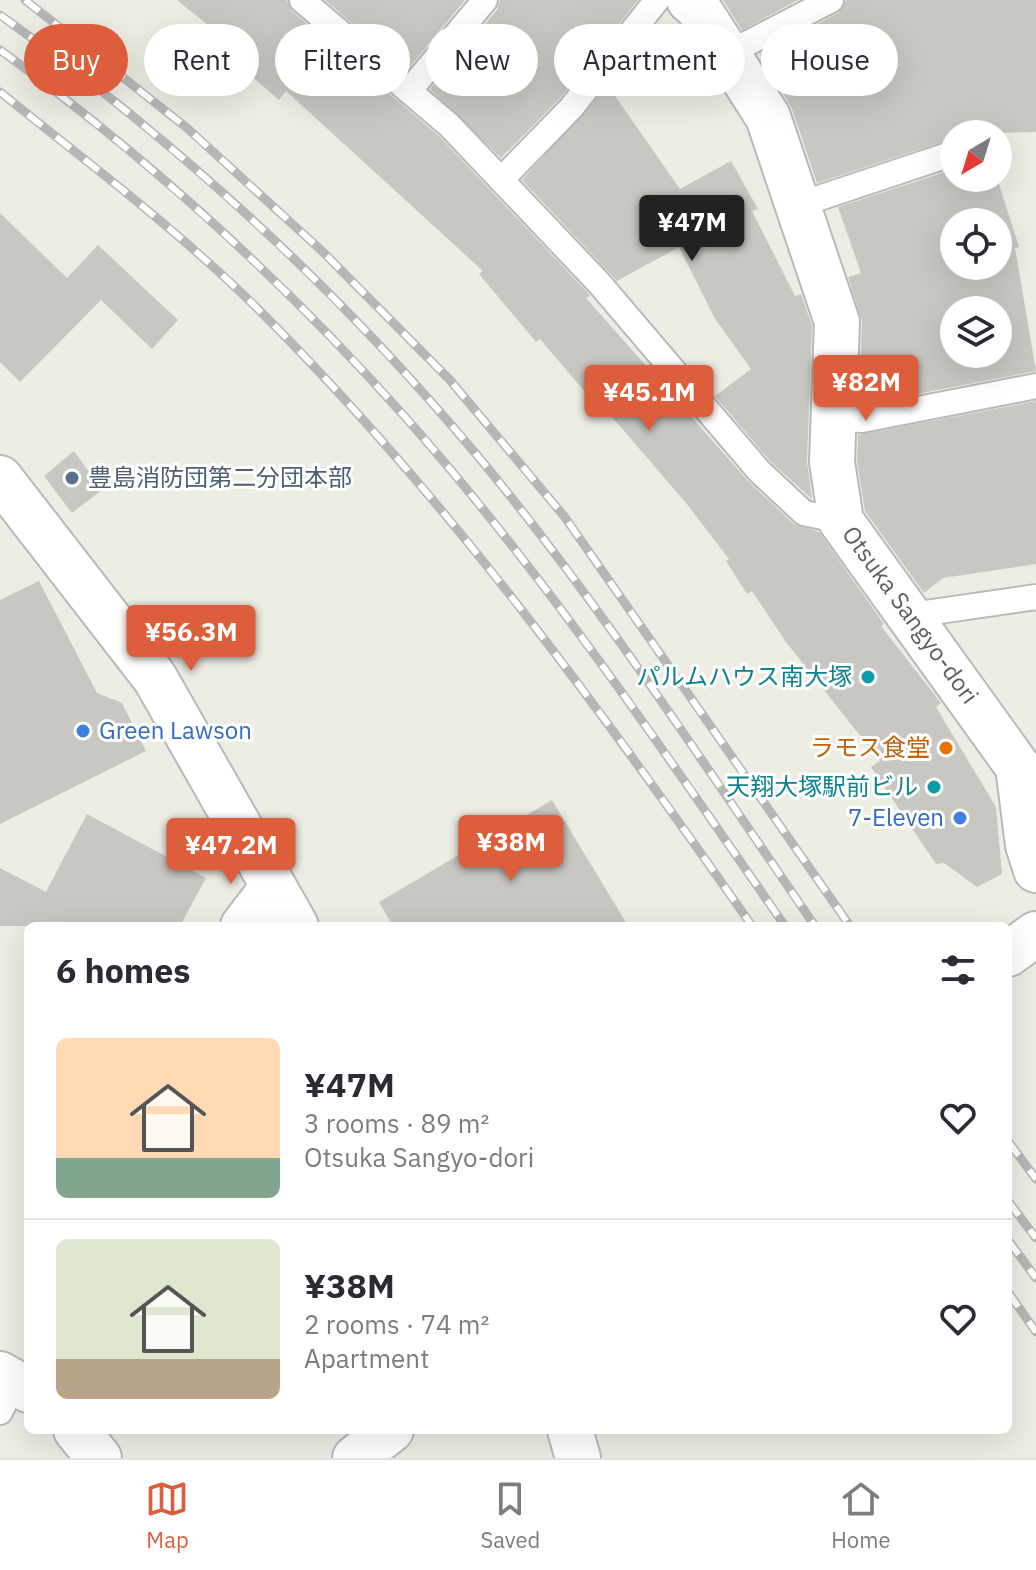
<!DOCTYPE html>
<meta charset="utf-8">
<style>
body{margin:0;font-family:"IBM Plex Sans","Noto Sans JP",sans-serif;background:#f2f2f3;color:#2b2b33;height:100vh;display:flex;flex-direction:column;font-size:30px;white-space:nowrap}
*{box-sizing:border-box;margin:0}
p{font-size:26px;color:#7c7c81}
.icon{flex:none;width:44px;height:44px;fill:none;stroke:currentColor;stroke-width:2;stroke-linecap:round;stroke-linejoin:round}
.map{position:relative;flex:1;overflow:hidden}
.drawer{position:absolute;left:24px;top:922px;width:988px;height:512px;display:flex;flex-direction:column;background:#fff;border-radius:12px;box-shadow:0 8px 32px #0002}
.drawer>*{flex:none}
.hud{position:absolute;left:24px;top:24px;width:988px;height:72px;display:flex;gap:16px}
.needle{width:52px;rotate:218deg}
.controls{position:absolute;left:940px;top:120px;display:grid;gap:16px}
.controls a{display:grid;place-items:center;width:72px;height:72px;border-radius:50%;background:#fff;box-shadow:0 8px 32px #0002;font-size:40px}
.price{position:absolute;translate:-50% -68px;padding:0 18px;border-radius:8px;background:#dd5e3b;color:#fff;font-size:26px;line-height:52px;filter:drop-shadow(0 2px 4px #0008)}
.price::after{content:'';position:absolute;left:50%;top:48px;width:24px;height:18px;margin-left:-12px;background:inherit;clip-path:polygon(0 0,100% 0,50% 100%)}
.price.selected{background:#222;color:#fff}
ul{padding:0;list-style:none}
li{display:flex;align-items:center;gap:24px;height:200px;padding:0 32px}
li+li{border-top:2px solid #e1e1e2}
li span{display:grid;place-items:center;flex:none;width:224px;height:160px;border-radius:12px;color:#555}
li>.icon{margin-inline-start:auto}
span .icon{width:96px;height:96px;fill:#fffc;stroke-width:1}
li b{font-size:34px}
h2{display:flex;justify-content:space-between;align-items:center;height:96px;padding:0 32px;font-size:34px}
.chip{padding:0 28px;border-radius:36px;background:#fff;box-shadow:0 8px 32px #0002;font-size:28px;line-height:72px}
.chip.selected{background:#dd5e3b;color:#fff}
.menu{display:flex;justify-content:space-around;align-items:center;height:112px;border-top:2px solid #e1e1e2;background:#fff;font-size:22px;color:#7c7c81}
.menu a{display:grid;justify-items:center;gap:4px}
.menu .selected{color:#dd5e3b}
.map>svg:first-child{display:block}
.building{fill:#c9c7c2;fill-rule:evenodd}
.lines{fill:none;stroke-linecap:round;stroke-linejoin:round}
.service-casing{stroke:#b7b9bd;stroke-width:28}
.minor-casing{stroke:#b7b9bd;stroke-width:48}
.tertiary-casing{stroke:#b7b9bd;stroke-width:48}
.secondary-casing{stroke:#b8babf;stroke-width:48}
.service{stroke:#fff;stroke-width:24}
.minor{stroke:#fff;stroke-width:44}
.tertiary{stroke:#fff;stroke-width:44}
.secondary{stroke:#fff;stroke-width:44}
.rail-casing{stroke:#b5b6b6;stroke-width:9}
.rail{stroke:#fff;stroke-width:6;stroke-dasharray:18;stroke-linecap:butt}
.service-dot{fill:#5c6f8a;stroke:#fff;stroke-width:3}
.culture-dot{fill:#0f9aa8;stroke:#fff;stroke-width:3}
.shop-dot{fill:#3f7fe0;stroke:#fff;stroke-width:3}
.food-dot{fill:#e8710a;stroke:#fff;stroke-width:3}
.labels{text-anchor:middle;stroke-width:6;stroke-linejoin:round;paint-order:stroke}
.service-label{font-size:24px;fill:#4e5e75;stroke:#fff;text-anchor:start}
.street-label{font-size:24px;fill:#5c5f64;stroke:#fff}
.culture-label{font-size:24px;fill:#0d838f;stroke:#fff;text-anchor:end}
.shop-label{font-size:24px;fill:#366cbe;stroke:#fff;text-anchor:start}
.food-label{font-size:24px;fill:#c56008;stroke:#fff;text-anchor:end}
</style>
<div class="map">
<svg width="1036" height="1458" viewBox="0 0 1036 1458">
<rect width="100%" height="100%" fill="#eeede4"/>
<g class="building">
<polygon points="177,0 287,0 292,11 439,136 588,293 590,296 586,298 749,482 794,524 819,532 884,624 881,626 941,703 936,707 996,807 1002,874 977,887 944,863 936,864 871,767 880,761 786,642 752,591 747,594 726,561 729,559 686,503 606,410 603,413 540,339 536,342 479,274 483,271 286,91 279,100 250,75 258,66"/>
<polygon points="325,0 465,0 407,70"/>
<polygon points="500,0 638,0 560,98 501,158 430,89 497,10"/>
<polygon points="723,0 798,0 742,30"/>
<polygon points="846,0 1036,0 1036,132 954,134 954,138 817,183 792,109 760,54 838,13"/>
<polygon points="608,86 680,189 731,161 758,209 752,211 795,296 801,294 812,326 807,461 812,499 770,461 715,396 751,369 714,317 679,247 617,281 522,180"/>
<path d="M954,169V178H997L1019,247L1015,248L1036,371L859,405L862,322L848,277L861,273L838,207ZM954,222H998V266H954ZM954,310H998V354H954Z"/>
<polygon points="0,213 67,278 98,245 178,320 152,349 101,300 20,382 0,362"/>
<polygon points="1036,401 1036,564 943,578 924,593 865,511 857,461 858,435"/>
<polygon points="74,451 102,490 72,513 44,476"/>
<polygon points="39,581 97,693 122,703 146,751 0,824 0,600"/>
<polygon points="552,800 628,926 393,926 379,902"/>
<polygon points="87,814 206,878 180,926 0,926 0,868 46,892"/>
</g>
<g class="lines">
<defs>
<g id="service">
<polyline points="302,0 449,125 599,283 759,471 804,513 841,521"/>
<polyline points="729,53 831,0"/>
<polyline points="409,91 485,0"/>
<polyline points="501,180 571,108 657,0"/>
<polyline points="795,206 954,153"/>
<polyline points="832,418 862,420 1036,386"/>
<polyline points="912,615 1036,597"/>
<polyline points="0,1412 15,1383"/>
</g>
<g id="minor">
<polyline points="689,0 698,8 768,117 837,322 832,462 841,521 1018,767 1028,845 1036,870"/>
<polyline points="243,926 273,887"/>
<polyline points="0,1374 28,1390"/>
<polyline points="76,1430 99,1458"/>
</g>
<g id="tertiary">
<polyline points="0,478 155,678 296,926"/>
<polyline points="355,1458 391,1430"/>
</g>
<g id="secondary">
<polyline points="1008,954 1036,934"/>
<polyline points="570,1430 578,1458"/>
</g>
</defs>
<use href="#service" class="service-casing"/>
<use href="#minor" class="minor-casing"/>
<use href="#tertiary" class="tertiary-casing"/>
<use href="#secondary" class="secondary-casing"/>
<use href="#service" class="service"/>
<use href="#minor" class="minor"/>
<use href="#tertiary" class="tertiary"/>
<use href="#secondary" class="secondary"/>
<defs>
<g id="rail">
<polyline points="25,0 187,128 322,251 449,379 564,516 850,926"/>
<path d="M0,15C175,140 338,289 476,454C600,603 705,766 815,926"/>
<path d="M0,50C147,157 286,283 406,418C546,576 665,753 785,926"/>
<path d="M0,92C88,163 182,233 263,314C449,500 602,711 752,926"/>
<polyline points="1008,1141 1036,1179"/>
<polyline points="1008,1201 1036,1238"/>
<polyline points="1008,1240 1036,1278"/>
<polyline points="1008,1292 1036,1332"/>
</g>
</defs>
<use href="#rail" class="rail-casing"/>
<use href="#rail" class="rail"/>
</g>
<circle class="service-dot" cx="72" cy="478" r="8"/>
<g class="culture-dot">
<circle cx="868" cy="677" r="8"/>
<circle cx="934" cy="787" r="8"/>
</g>
<g class="shop-dot">
<circle cx="83" cy="731" r="8"/>
<circle cx="960" cy="818" r="8"/>
</g>
<circle class="food-dot" cx="946" cy="748" r="8"/>
<g class="labels">
<g class="service-label">
<text x="88" y="486">豊島消防団第二分団本部</text>
</g>
<g class="street-label">
<text transform="translate(910 615) rotate(54)" y="8">Otsuka Sangyo-dori</text>
</g>
<g class="culture-label">
<text x="852" y="685">パルムハウス南大塚</text>
<text x="918" y="795">天翔大塚駅前ビル</text>
</g>
<g class="shop-label">
<text x="99" y="739">Green Lawson</text>
<text x="944" y="826" text-anchor="end">7-Eleven</text>
</g>
<g class="food-label">
<text x="930" y="756">ラモス食堂</text>
</g>
</g>
</svg>
<div class="controls">
<a><svg class="needle" viewBox="-14 -14 28 28"><path d="M0-13l5 13h-10z" fill="#e53935"/><path d="M0 13l5-13h-10z" fill="#7c7c81"/></svg></a>
<a><svg class="icon" aria-label="locate" viewBox="0 0 24 24"><circle cx="12" cy="12" r="6"/><path d="M12 2v4M12 18v4M2 12h4M18 12h4"/></svg></a>
<a><svg class="icon" aria-label="layers" viewBox="0 0 24 24"><path d="M12 4l9 5-9 5-9-5zM3 14l9 5 9-5"/></svg></a>
</div>
<b class="price selected" style="left:692px;top:263px">¥47M</b>
<b class="price" style="left:866px;top:423px">¥82M</b>
<b class="price" style="left:649px;top:433px">¥45.1M</b>
<b class="price" style="left:191px;top:673px">¥56.3M</b>
<b class="price" style="left:511px;top:883px">¥38M</b>
<b class="price" style="left:231px;top:886px">¥47.2M</b>
<div class="hud">
<a class="chip selected">Buy</a>
<a class="chip">Rent</a>
<a class="chip">Filters</a>
<a class="chip">New</a>
<a class="chip">Apartment</a>
<a class="chip">House</a>
</div>
<section class="drawer">
<h2>6 homes<svg class="icon" aria-label="filters" viewBox="0 0 24 24"><path d="M4 7h16M4 17h16"/><circle cx="9" cy="7" r="2"/><circle cx="15" cy="17" r="2"/></svg></h2>
<ul>
<li><span style="background:linear-gradient(#ffd9b3 75%,#7fa58c 0)"><svg class="icon" aria-label="home" viewBox="0 0 24 24"><path d="M3 11l9-7 9 7M6 9v11h12V9"/></svg></span><div><b>¥47M</b><p>3 rooms · 89 m²</p><p>Otsuka Sangyo-dori</p></div><svg class="icon" aria-label="heart" viewBox="0 0 24 24"><path d="M12 20l-8-8c-3-5 5-10 8-4 3-6 11-1 8 4z"/></svg></li>
<li><span style="background:linear-gradient(#dfe7d0 75%,#b9a48a 0)"><svg class="icon" aria-label="home" viewBox="0 0 24 24"><path d="M3 11l9-7 9 7M6 9v11h12V9"/></svg></span><div><b>¥38M</b><p>2 rooms · 74 m²</p><p>Apartment</p></div><svg class="icon" aria-label="heart" viewBox="0 0 24 24"><path d="M12 20l-8-8c-3-5 5-10 8-4 3-6 11-1 8 4z"/></svg></li>
</ul>
</section>
</div>
<nav class="menu">
<a class="selected"><svg class="icon" aria-label="map" viewBox="0 0 24 24"><path d="M3 6l6-2 6 2 6-2v14l-6 2-6-2-6 2zM9 4v14M15 6v14"/></svg>Map</a>
<a><svg class="icon" aria-label="saved" viewBox="0 0 24 24"><path d="M7 4h10v16l-5-4-5 4z"/></svg>Saved</a>
<a><svg class="icon" aria-label="home" viewBox="0 0 24 24"><path d="M3 11l9-7 9 7M6 9v11h12V9"/></svg>Home</a>
</nav>
